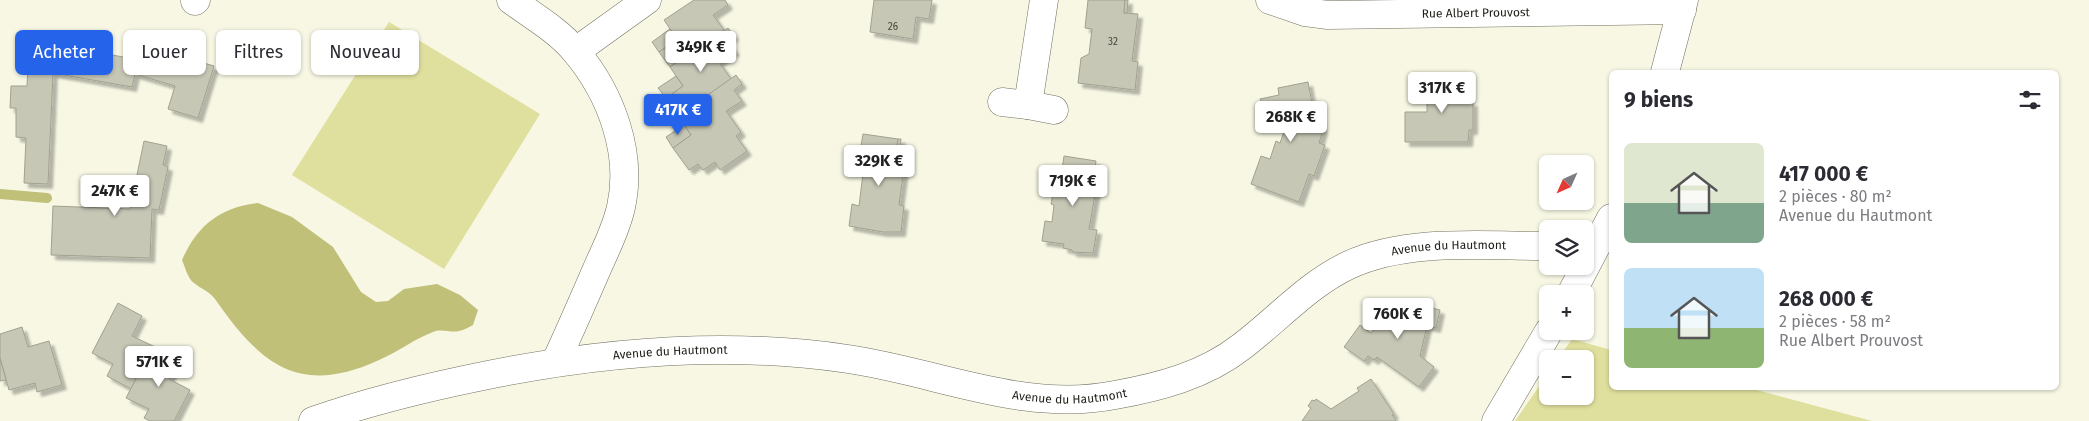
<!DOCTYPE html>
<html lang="fr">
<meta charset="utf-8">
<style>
body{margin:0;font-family:"Fira Sans",sans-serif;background:#f2f2f3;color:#2b2b33;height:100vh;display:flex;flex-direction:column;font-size:19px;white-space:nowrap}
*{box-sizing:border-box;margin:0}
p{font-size:16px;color:#7c7c81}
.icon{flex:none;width:28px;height:28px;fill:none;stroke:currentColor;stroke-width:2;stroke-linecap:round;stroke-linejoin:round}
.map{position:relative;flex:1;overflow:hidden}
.details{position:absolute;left:1609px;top:70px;width:450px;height:320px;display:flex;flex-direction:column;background:#fff;border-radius:8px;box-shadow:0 1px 4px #0004}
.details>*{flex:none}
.hud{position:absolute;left:15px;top:30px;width:475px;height:45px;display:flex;gap:10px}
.needle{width:32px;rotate:225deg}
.buttons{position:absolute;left:1539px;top:155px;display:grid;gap:10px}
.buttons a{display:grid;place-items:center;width:55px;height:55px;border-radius:8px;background:#fff;box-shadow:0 1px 4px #0004;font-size:25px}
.price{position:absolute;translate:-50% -42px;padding:0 11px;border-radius:5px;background:#fff;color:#222;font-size:16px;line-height:32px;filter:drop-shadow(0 1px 2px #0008)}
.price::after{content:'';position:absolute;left:50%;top:30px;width:15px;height:11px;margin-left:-8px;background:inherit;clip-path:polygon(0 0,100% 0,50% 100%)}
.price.active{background:#2563eb;color:#fff}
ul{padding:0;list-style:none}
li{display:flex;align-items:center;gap:15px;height:125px;padding:0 15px}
li span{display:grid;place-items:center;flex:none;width:140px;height:100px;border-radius:8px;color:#555}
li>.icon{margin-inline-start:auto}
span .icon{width:60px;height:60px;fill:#fffc;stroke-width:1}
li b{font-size:21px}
h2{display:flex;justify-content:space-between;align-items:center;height:60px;padding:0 15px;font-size:21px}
.tag{padding:0 18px;border-radius:8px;background:#fff;box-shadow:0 1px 4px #0004;font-size:18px;line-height:45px}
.tag.active{background:#2563eb;color:#fff}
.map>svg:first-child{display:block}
.green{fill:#dfe09e}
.water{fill:#c0c079}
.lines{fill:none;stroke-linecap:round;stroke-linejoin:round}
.stream{stroke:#c0c079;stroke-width:10}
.building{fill:#c6c7b5;stroke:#a0a18f;filter:url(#shadow)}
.minor-casing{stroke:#707060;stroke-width:29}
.minor{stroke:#fff;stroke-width:28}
.labels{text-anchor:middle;stroke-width:4;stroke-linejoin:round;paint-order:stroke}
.number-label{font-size:10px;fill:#47483e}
.street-label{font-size:12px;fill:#1d1e17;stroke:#f7f7e4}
</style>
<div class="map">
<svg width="2089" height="421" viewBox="0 0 2089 421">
<defs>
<filter id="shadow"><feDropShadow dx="4.5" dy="4.5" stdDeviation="1" flood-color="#0004"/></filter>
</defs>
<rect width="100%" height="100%" fill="#f7f7e4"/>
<g class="green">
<polygon points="389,22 540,114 444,269 292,175"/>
<polygon points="1572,339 1611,350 1611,388 1749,388 1872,421 1515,421 1547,375 1548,396 1585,396 1585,359 1558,359"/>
</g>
<path class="water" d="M258,203L292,217L333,247L361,292L376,302L388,301L404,289L437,284L460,295L478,310L473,325C469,327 464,330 459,331C451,333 441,328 433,332C414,339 398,352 379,360C299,397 260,364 215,299C209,291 201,289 194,283C188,279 185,267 182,260C197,226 220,207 258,203Z"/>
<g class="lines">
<polyline class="stream" points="0,194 47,198"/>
</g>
<g class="building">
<polygon points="694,0 725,0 728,5 713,15 724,30 670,67 659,52 677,39 664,20"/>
<polygon points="874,0 932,0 929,19 916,17 913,39 870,32"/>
<polygon points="1088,0 1125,0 1124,13 1138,14 1132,61 1138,62 1135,90 1078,83 1081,58 1089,54 1092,29 1085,28"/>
<polygon points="1125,0 1128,0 1127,13 1124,13"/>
<polygon points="728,28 734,36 727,41 735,51 719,62 731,79 678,116 666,98 683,86 670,67"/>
<polygon points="670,29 677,39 659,52 652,42"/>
<polygon points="29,40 58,45 53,73 48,184 24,183 26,138 16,137 16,108 10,108 11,86 27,86"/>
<polygon points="140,44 214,66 198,118 168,109 175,86 135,74 132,87 53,73 58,45 134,59"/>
<polygon points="736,75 742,84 734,90 742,101 726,111 741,132 736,136 747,151 720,170 715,162 703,170 698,164 689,170 673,148 691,135 678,116"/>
<polygon points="1427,75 1447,75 1447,83 1468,83 1468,102 1473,102 1473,130 1469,130 1468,142 1405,142 1405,112 1427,112"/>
<polygon points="676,76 683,86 666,98 658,88"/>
<polygon points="1308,82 1313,109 1319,108 1323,130 1319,143 1325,145 1314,176 1309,174 1299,202 1251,184 1261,156 1270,159 1276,141 1280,143 1285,129 1277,126 1276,118 1265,120 1260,99 1279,95 1278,88"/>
<polygon points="684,125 691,135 673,148 666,137"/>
<polygon points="863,134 898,139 894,167 904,168 899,205 904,206 901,232 883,232 849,226 852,204 859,206 864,165 858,164"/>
<polygon points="898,139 901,139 897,167 894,167"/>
<polygon points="144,141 167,146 163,165 168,167 159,210 152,209 150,258 51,255 53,206 130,209"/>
<polygon points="1064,156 1096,161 1092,188 1096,189 1089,229 1097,230 1093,253 1072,252 1072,250 1063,248 1064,244 1042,241 1045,221 1052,222 1054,205 1051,204 1055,183 1060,184"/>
<polygon points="1394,302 1408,305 1408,302 1440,310 1436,328 1427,326 1420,356 1434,367 1419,387 1377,357 1374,360 1368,356 1364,361 1344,347 1360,325 1371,333 1387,311 1391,314"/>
<polygon points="118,303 142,316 132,336 153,346 131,389 107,376 113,364 92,353"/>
<polygon points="22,327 28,347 49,341 62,385 37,392 35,383 9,390 0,358 0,334"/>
<polygon points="153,346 179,360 169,379 190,390 174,421 150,421 144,418 149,409 126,398"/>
<polygon points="0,358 6,380 0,381"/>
<polygon points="1371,379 1394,414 1392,415 1396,421 1302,421 1311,408 1308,406 1312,400 1315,401 1316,399 1331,409 1359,391 1357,388"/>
</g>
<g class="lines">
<defs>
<g id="minor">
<path d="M511,0C533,16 559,31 576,52C611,94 633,153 621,207C616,230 605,250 596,271C583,301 570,331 556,361"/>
<path id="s1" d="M1270,0L1305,12L1328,15L1682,10"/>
<polyline points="195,1 196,0"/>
<polyline points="576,51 647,0"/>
<polyline points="1665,72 1684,0"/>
<polyline points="1002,102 1028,105 1044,0"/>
<polyline points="1028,105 1054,110"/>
<polyline points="1571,294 1611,218"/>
<path id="s2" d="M313,421C370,401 428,387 488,375C607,351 727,341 848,359C938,372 1023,413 1115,395C1160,387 1205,375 1241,347C1277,320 1308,284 1349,265C1407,238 1485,246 1548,246"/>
<polyline points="1496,421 1549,331"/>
</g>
</defs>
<use href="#minor" class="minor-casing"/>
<use href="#minor" class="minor"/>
</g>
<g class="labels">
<g class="number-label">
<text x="893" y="30">26</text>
<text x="1113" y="45">32</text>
</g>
<g class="street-label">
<text dy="4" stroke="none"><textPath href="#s1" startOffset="208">Rue Albert Prouvost</textPath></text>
<text dy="4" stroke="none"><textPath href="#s2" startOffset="1189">Avenue du Hautmont</textPath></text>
<text dy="4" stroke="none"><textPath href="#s2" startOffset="365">Avenue du Hautmont</textPath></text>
<text dy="4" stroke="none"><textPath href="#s2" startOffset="769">Avenue du Hautmont</textPath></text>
</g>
</g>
</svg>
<div class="buttons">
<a><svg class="needle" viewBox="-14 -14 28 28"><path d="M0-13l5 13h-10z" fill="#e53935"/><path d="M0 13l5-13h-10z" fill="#7c7c81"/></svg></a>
<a><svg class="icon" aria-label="layers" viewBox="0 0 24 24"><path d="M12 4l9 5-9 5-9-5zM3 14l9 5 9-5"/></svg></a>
<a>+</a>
<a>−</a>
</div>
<b class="price" style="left:701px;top:73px">349K €</b>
<b class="price" style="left:1442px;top:114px">317K €</b>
<b class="price active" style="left:678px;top:136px">417K €</b>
<b class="price" style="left:1291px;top:143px">268K €</b>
<b class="price" style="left:879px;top:187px">329K €</b>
<b class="price" style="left:1073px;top:207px">719K €</b>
<b class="price" style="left:115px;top:217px">247K €</b>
<b class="price" style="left:1398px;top:340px">760K €</b>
<b class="price" style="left:159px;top:388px">571K €</b>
<div class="hud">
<a class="tag active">Acheter</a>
<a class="tag">Louer</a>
<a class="tag">Filtres</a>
<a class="tag">Nouveau</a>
</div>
<section class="details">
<h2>9 biens<svg class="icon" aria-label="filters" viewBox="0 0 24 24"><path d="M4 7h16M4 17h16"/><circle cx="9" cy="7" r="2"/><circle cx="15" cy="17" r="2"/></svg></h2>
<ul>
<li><span style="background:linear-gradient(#dfe7d0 60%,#7fa58c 0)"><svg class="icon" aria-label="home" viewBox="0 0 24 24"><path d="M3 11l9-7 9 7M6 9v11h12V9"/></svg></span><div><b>417 000 €</b><p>2 pièces · 80 m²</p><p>Avenue du Hautmont</p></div></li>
<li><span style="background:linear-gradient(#bfe0f5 60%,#8fb573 0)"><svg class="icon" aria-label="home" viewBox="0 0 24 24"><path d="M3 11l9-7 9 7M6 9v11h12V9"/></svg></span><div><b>268 000 €</b><p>2 pièces · 58 m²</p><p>Rue Albert Prouvost</p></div></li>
</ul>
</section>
</div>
